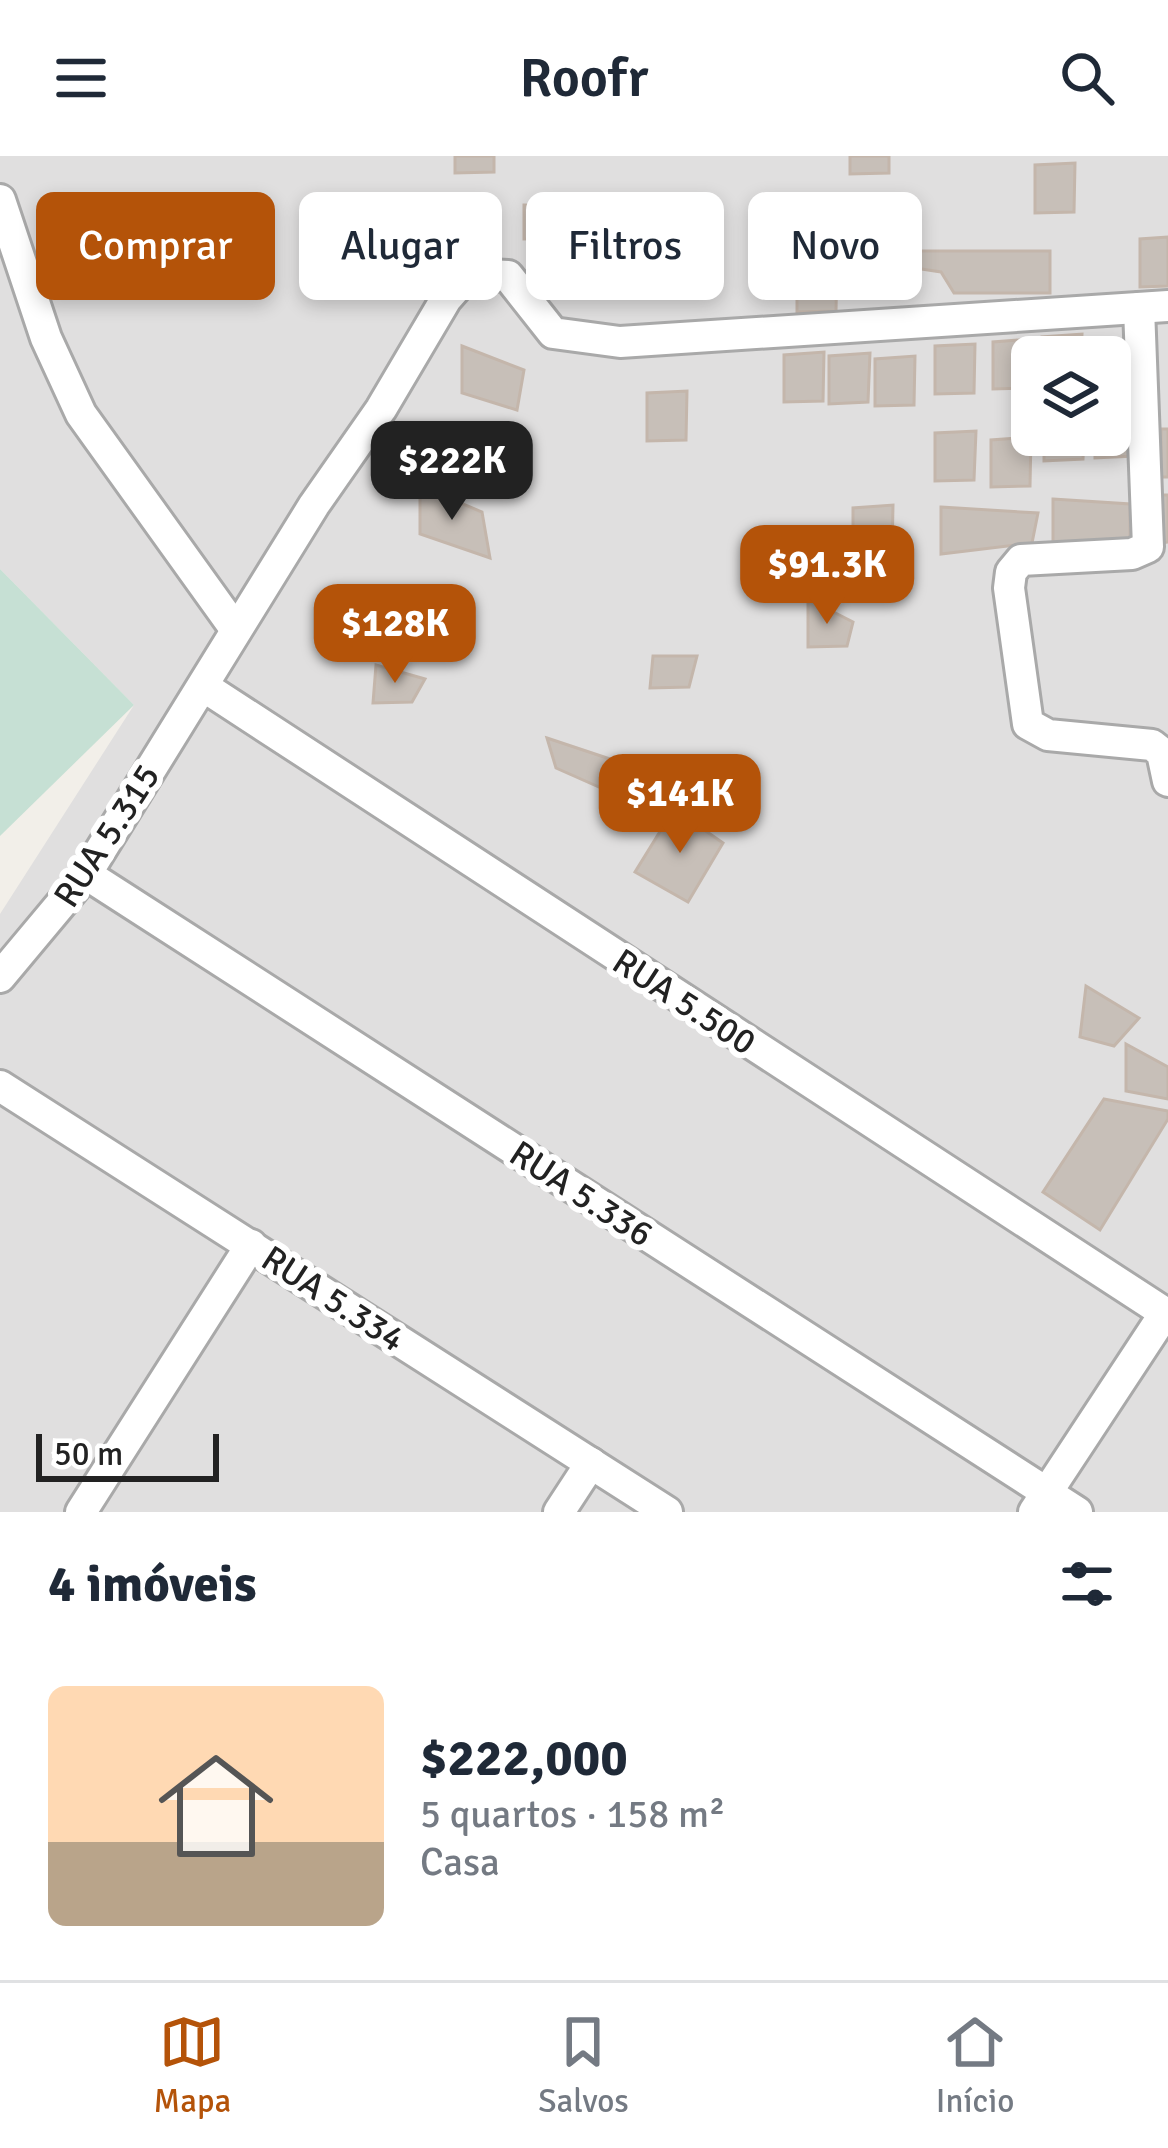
<!DOCTYPE html>
<html lang="pt">
<meta charset="utf-8">
<style>
body{margin:0;font-family:Signika,sans-serif;background:#f2f2f3;color:#1f2937;height:100vh;display:flex;flex-direction:column;font-size:45px;white-space:nowrap}
*{box-sizing:border-box;margin:0}
p{font-size:39px;color:#747a83}
.icon{flex:none;width:66px;height:66px;fill:none;stroke:currentColor;stroke-width:2;stroke-linecap:round;stroke-linejoin:round}
.map{position:relative;height:1356px;overflow:hidden}
.panel{display:flex;flex-direction:column;background:#fff;flex:1}
.panel>*{flex:none}
.guide{position:absolute;left:36px;top:36px;width:1098px;height:108px;display:flex;gap:24px}
.tools{position:absolute;left:1011px;top:180px;display:grid;gap:24px}
.tools a{display:grid;place-items:center;width:120px;height:120px;border-radius:18px;background:#fff;box-shadow:0 6px 18px #0003;font-size:60px}
.scale{position:absolute;left:36px;bottom:30px;width:183px;box-sizing:border-box;padding-left:12px;border:6px solid #222;border-top:0;font-size:33px;line-height:42px;white-space:nowrap;color:#222;-webkit-text-stroke:9px #fff;paint-order:stroke}
.price{position:absolute;translate:-50% -102px;padding:0 27px;border-radius:24px;background:#b45309;color:#fff;font-size:39px;line-height:78px;filter:drop-shadow(0 3px 6px #0008)}
.price::after{content:'';position:absolute;left:50%;top:72px;width:36px;height:27px;margin-left:-18px;background:inherit;clip-path:polygon(0 0,100% 0,50% 100%)}
.price.on{background:#222;color:#fff}
ul{padding:0;list-style:none}
li{display:flex;align-items:center;gap:36px;height:300px;padding:0 48px}
li span{display:grid;place-items:center;flex:none;width:336px;height:240px;border-radius:18px;color:#555}
li>.icon{margin-inline-start:auto}
span .icon{width:144px;height:144px;fill:#fffc;stroke-width:1}
li b{font-size:51px}
h2{display:flex;justify-content:space-between;align-items:center;height:144px;padding:0 48px;font-size:51px}
.pill{padding:0 42px;border-radius:18px;background:#fff;box-shadow:0 6px 18px #0003;font-size:42px;line-height:108px}
.pill.on{background:#b45309;color:#fff}
header{display:flex;justify-content:space-between;align-items:center;height:156px;padding:0 48px;background:#fff;font-size:54px;font-weight:600}
.tab-bar{display:flex;justify-content:space-around;align-items:center;height:168px;border-top:3px solid #e0e1e3;background:#fff;font-size:33px;color:#747a83}
.tab-bar a{display:grid;justify-items:center;gap:6px}
.tab-bar .on{color:#b45309}
.map>svg:first-child{display:block}
.residential{fill:#e0dfdf;fill-rule:evenodd}
.wetland{fill:#c6e0d4}
.building{fill:#c7bfb8;stroke:#c4b6ab;stroke-width:3}
.lines{fill:none;stroke-linecap:round;stroke-linejoin:round}
.minor-casing{stroke:#a9a9a9;stroke-width:36}
.minor{stroke:#fff;stroke-width:30}
.labels{text-anchor:middle;stroke-width:12;stroke-linejoin:round;paint-order:stroke}
.street-label{font-size:36px;fill:#222;stroke:#fff}
</style>
<header><svg class="icon" aria-label="menu" viewBox="0 0 24 24"><path d="M4 6h16M4 12h16M4 18h16"/></svg>Roofr<svg class="icon" aria-label="search" viewBox="0 0 24 24"><circle cx="10" cy="10" r="6"/><path d="M15 15l6 6"/></svg></header>
<div class="map">
<svg width="1168" height="1356" viewBox="0 0 1168 1356">
<rect width="100%" height="100%" fill="#f2efe9"/>
<path class="residential" d="M0,0H1168V1356H0V758L134,549L0,413ZM1032,201H1110V279H1032Z"/>
<polygon class="wetland" points="0,413 134,549 0,680"/>
<g class="building">
<polygon points="455,0 494,0 494,16 455,17"/>
<polygon points="850,0 889,0 889,17 850,18"/>
<polygon points="1075,7 1074,56 1035,57 1035,9"/>
<polygon points="524,49 555,50 563,82 524,83"/>
<polygon points="1168,81 1168,130 1140,131 1140,83"/>
<polygon points="894,90 893,139 854,141 854,93"/>
<polygon points="895,95 1050,95 1050,137 954,137 941,116 901,110"/>
<polygon points="837,106 836,155 797,156 797,109"/>
<polygon points="1082,178 1081,201 1042,201 1042,181"/>
<polygon points="1032,183 1031,232 993,233 993,186"/>
<polygon points="975,188 974,237 935,238 935,190"/>
<polygon points="462,190 524,214 517,254 462,237"/>
<polygon points="824,196 823,245 784,246 784,199"/>
<polygon points="870,197 868,246 829,248 829,200"/>
<polygon points="915,200 914,249 875,250 875,203"/>
<polygon points="687,235 686,284 647,285 647,237"/>
<polygon points="1135,252 1134,300 1095,302 1095,279 1110,279 1110,253"/>
<rect x="1161" y="273" width="7" height="48"/>
<polygon points="976,275 974,324 935,325 935,277"/>
<polygon points="1044,279 1084,279 1083,303 1044,305"/>
<polygon points="1031,281 1030,330 991,331 991,284"/>
<polygon points="420,330 482,356 490,402 420,378"/>
<polygon points="1161,339 1168,339 1168,386 1161,387"/>
<polygon points="1053,343 1130,348 1130,385 1053,391"/>
<polygon points="893,349 892,398 853,400 853,352"/>
<polygon points="941,351 1038,357 1032,387 941,398"/>
<polygon points="808,443 853,466 847,490 808,491"/>
<polygon points="653,500 697,500 689,531 650,532"/>
<polygon points="376,509 425,523 412,546 373,547"/>
<polygon points="547,582 619,606 608,635 556,612"/>
<polygon points="674,653 723,687 688,746 635,716"/>
<polygon points="1086,830 1139,862 1114,890 1080,881"/>
<polygon points="1126,888 1168,911 1168,943 1126,935"/>
<polygon points="1104,943 1168,955 1168,963 1100,1074 1043,1036"/>
</g>
<g class="lines">
<defs>
<g id="minor">
<polyline points="0,44 46,182 81,258 236,474"/>
<polyline points="1139,152 1148,391 1132,398 1021,404 1011,416 1009,432 1028,568 1048,579 1152,589 1162,597 1168,625"/>
<polyline points="203,530 1168,1159"/>
<polyline points="86,718 1077,1356"/>
<polyline points="0,821 86,718 314,349 381,253 446,143 468,118 508,120 553,177 620,186 1168,150"/>
<polyline points="0,930 667,1356"/>
<polyline points="81,1356 251,1089"/>
<polyline points="559,1356 591,1307"/>
<polyline points="1034,1356 1165,1157"/>
</g>
</defs>
<use href="#minor" class="minor-casing"/>
<use href="#minor" class="minor"/>
</g>
<g class="labels">
<g class="street-label">
<text transform="translate(106 679) rotate(-57)" y="13">RUA 5.315</text>
<text transform="translate(685 845) rotate(33)" y="13">RUA 5.500</text>
<text transform="translate(582 1037) rotate(33)" y="13">RUA 5.336</text>
<text transform="translate(334 1142) rotate(33)" y="13">RUA 5.334</text>
</g>
</g>
</svg>
<div class="tools">
<a><svg class="icon" aria-label="layers" viewBox="0 0 24 24"><path d="M12 4l9 5-9 5-9-5zM3 14l9 5 9-5"/></svg></a>
</div>
<div class="scale">50 m</div>
<b class="price on" style="left:452px;top:367px">$222K</b>
<b class="price" style="left:827px;top:471px">$91.3K</b>
<b class="price" style="left:395px;top:530px">$128K</b>
<b class="price" style="left:680px;top:700px">$141K</b>
<div class="guide">
<a class="pill on">Comprar</a>
<a class="pill">Alugar</a>
<a class="pill">Filtros</a>
<a class="pill">Novo</a>
</div>
</div>
<section class="panel">
<h2>4 imóveis<svg class="icon" aria-label="filters" viewBox="0 0 24 24"><path d="M4 7h16M4 17h16"/><circle cx="9" cy="7" r="2"/><circle cx="15" cy="17" r="2"/></svg></h2>
<ul>
<li><span style="background:linear-gradient(#ffd9b3 65%,#b9a48a 0)"><svg class="icon" aria-label="home" viewBox="0 0 24 24"><path d="M3 11l9-7 9 7M6 9v11h12V9"/></svg></span><div><b>$222,000</b><p>5 quartos · 158 m²</p><p>Casa</p></div></li>
</ul>
</section>
<nav class="tab-bar">
<a class="on"><svg class="icon" aria-label="map" viewBox="0 0 24 24"><path d="M3 6l6-2 6 2 6-2v14l-6 2-6-2-6 2zM9 4v14M15 6v14"/></svg>Mapa</a>
<a><svg class="icon" aria-label="saved" viewBox="0 0 24 24"><path d="M7 4h10v16l-5-4-5 4z"/></svg>Salvos</a>
<a><svg class="icon" aria-label="home" viewBox="0 0 24 24"><path d="M3 11l9-7 9 7M6 9v11h12V9"/></svg>Início</a>
</nav>
